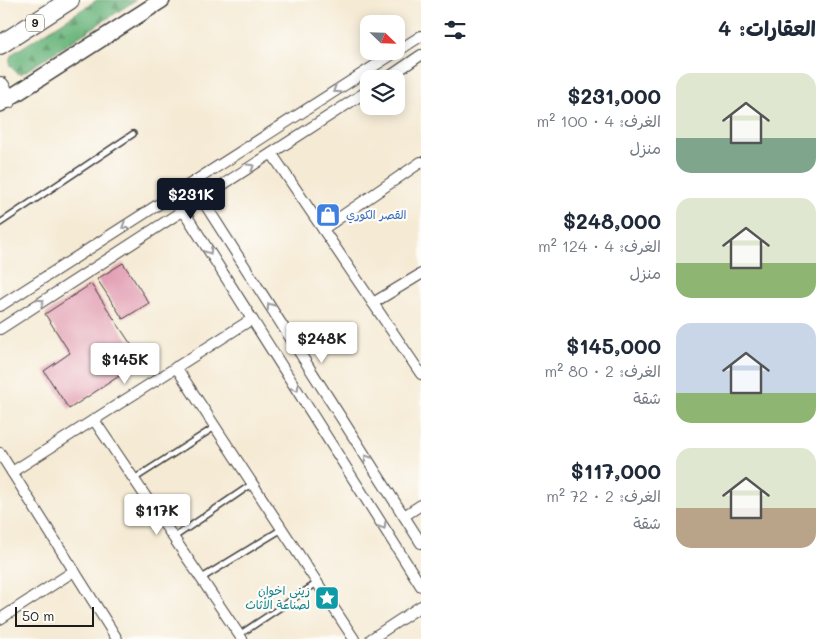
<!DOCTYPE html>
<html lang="ar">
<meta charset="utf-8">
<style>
body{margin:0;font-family:Mali,"Playpen Sans Arabic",sans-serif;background:#f2f2f3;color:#1f2937;direction:rtl;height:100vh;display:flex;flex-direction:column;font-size:19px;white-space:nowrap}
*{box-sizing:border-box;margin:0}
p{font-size:16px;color:#747a83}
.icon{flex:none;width:28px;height:28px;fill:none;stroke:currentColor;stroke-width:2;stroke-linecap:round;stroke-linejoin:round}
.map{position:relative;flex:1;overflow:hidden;direction:ltr}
.side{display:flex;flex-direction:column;background:#fff;width:415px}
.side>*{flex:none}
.needle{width:32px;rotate:113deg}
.tools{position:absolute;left:360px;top:15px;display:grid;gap:10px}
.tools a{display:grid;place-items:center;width:45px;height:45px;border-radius:10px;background:#fff;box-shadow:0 2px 12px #0003;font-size:25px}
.scale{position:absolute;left:15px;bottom:12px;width:79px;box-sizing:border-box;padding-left:5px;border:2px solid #1c1c1c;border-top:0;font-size:14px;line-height:18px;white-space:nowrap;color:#1c1c1c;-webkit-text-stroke:4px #fdfcf7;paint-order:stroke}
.price{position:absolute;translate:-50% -42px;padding:0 11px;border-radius:5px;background:#fff;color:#222;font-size:16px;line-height:32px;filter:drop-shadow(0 1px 2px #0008)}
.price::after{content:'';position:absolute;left:50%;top:30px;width:15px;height:11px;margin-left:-8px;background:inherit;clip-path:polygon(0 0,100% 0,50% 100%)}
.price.current{background:#111827;color:#fff}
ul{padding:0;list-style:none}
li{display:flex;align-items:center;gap:15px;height:125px;padding:0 20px}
li span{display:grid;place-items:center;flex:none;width:140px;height:100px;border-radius:15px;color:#555}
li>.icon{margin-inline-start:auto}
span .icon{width:60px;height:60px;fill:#fffc;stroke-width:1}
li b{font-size:21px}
h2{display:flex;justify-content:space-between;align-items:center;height:60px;padding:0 20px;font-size:21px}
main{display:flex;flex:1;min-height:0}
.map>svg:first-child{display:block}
.forest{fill:url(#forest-firs);stroke:#44694d}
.building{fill:#e3a1b5}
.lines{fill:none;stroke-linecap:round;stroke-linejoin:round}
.service-casing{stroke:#3d3b38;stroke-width:8}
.minor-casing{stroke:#3d3b38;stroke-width:12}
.secondary-casing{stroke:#3d3b38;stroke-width:18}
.trunk-casing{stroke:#3d3b38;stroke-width:20}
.service{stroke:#fff;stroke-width:5}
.minor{stroke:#fff;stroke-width:10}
.secondary{stroke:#fff;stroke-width:15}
.trunk{stroke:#fff;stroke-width:18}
.oneway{stroke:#999}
.labels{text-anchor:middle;stroke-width:4.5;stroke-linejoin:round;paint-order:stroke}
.shield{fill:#fdfcf7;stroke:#605f5e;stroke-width:1}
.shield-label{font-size:11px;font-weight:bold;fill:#1c1c1c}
.shop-label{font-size:12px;fill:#366cbe;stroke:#fdfcf7;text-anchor:start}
.culture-label{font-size:12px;fill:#0d838f;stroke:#fdfcf7;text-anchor:end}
</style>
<main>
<section class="side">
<h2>العقارات: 4<svg class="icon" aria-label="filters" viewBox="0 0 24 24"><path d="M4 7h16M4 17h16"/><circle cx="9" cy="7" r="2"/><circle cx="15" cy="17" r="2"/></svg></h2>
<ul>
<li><span style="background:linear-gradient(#dfe7d0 65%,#7fa58c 0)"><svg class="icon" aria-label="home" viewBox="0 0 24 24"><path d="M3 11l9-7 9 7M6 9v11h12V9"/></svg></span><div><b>$231,000</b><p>الغرف: 4 · 100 m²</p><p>منزل</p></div></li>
<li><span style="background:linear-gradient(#dfe7d0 65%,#8fb573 0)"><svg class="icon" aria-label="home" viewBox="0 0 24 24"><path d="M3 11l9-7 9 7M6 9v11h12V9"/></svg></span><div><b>$248,000</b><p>الغرف: 4 · 124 m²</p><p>منزل</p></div></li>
<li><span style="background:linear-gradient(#c9d6e8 70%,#8fb573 0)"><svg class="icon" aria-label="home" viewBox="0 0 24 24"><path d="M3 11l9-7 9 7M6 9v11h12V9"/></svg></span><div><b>$145,000</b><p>الغرف: 2 · 80 m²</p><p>شقة</p></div></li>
<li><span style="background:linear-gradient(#dfe7d0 60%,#b9a48a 0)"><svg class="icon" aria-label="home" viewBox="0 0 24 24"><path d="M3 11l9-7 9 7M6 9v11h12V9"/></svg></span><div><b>$117,000</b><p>الغرف: 2 · 72 m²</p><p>شقة</p></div></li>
</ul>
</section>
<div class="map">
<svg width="421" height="639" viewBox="0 0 421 639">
<defs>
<pattern id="forest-firs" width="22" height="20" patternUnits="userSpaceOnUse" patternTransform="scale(1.25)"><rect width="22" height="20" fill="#6cb67e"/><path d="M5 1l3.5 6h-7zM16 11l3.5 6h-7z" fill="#589366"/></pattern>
</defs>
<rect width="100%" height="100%" fill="#fdfcf7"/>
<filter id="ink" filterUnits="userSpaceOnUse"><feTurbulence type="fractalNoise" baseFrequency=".02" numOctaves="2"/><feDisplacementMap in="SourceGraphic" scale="10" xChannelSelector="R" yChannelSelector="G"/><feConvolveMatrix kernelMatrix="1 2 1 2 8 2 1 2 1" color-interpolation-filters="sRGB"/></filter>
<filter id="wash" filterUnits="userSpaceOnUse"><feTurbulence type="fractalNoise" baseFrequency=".0096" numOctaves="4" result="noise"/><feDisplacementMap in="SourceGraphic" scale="20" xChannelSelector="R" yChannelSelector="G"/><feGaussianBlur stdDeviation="1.12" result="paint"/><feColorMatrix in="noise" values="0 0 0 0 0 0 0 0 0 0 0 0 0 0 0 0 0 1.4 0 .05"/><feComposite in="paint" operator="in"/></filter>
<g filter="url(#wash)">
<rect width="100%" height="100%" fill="#f5ead4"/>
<polygon class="forest" points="97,0 136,0 21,74 17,73 10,66 10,58 12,54"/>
<g id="blocks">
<g class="building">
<polygon points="123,263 149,303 123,319 97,279"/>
<polygon points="91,284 142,361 69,409 44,371 70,353 45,314"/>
</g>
</g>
</g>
<g filter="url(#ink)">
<use href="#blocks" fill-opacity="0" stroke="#3d3b38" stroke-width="1"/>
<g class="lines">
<defs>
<g id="service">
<polyline points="0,223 133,134"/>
<polyline points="134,479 215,427"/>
<polyline points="173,538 252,484"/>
<polyline points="202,578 282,529"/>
<polyline points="239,635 317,583"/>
</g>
<g id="minor">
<polyline points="386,79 421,55"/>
<polyline points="272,154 421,374"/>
<polyline points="201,198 421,543"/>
<polyline points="183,210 421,586"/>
<polyline points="323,229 421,162"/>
<polyline points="373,303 421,274"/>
<polyline points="0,306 421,36"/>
<polyline points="0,329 369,90"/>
<polyline points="176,367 354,639"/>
<polyline points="94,420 242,639"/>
<polyline points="0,453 117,639"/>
<polyline points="12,472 252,319"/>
<polyline points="404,516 421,505"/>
<polyline points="0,619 74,571"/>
<polyline points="371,639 421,606"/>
</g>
<polyline id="secondary" points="0,104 162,0"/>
<g id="trunk">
<polyline points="0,45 70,0"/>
<polyline points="0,86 8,99"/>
</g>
</defs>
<use href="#service" class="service-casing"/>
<use href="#minor" class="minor-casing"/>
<use href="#secondary" class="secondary-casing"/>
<use href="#trunk" class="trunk-casing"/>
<use href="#service" class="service"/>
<use href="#minor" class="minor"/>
<use href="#secondary" class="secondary"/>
<use href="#trunk" class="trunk"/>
</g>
<defs><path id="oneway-chevron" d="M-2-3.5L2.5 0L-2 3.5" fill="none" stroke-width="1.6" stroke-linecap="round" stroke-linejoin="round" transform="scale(1.25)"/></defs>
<g class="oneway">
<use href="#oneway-chevron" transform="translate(336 90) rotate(147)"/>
<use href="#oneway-chevron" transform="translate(251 167) rotate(-32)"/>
<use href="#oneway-chevron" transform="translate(125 226) rotate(147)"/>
<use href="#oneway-chevron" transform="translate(209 251) rotate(58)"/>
<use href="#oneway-chevron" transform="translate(41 302) rotate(-33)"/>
<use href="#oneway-chevron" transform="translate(270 306) rotate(-123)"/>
<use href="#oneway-chevron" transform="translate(296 388) rotate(58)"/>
<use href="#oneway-chevron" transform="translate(367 458) rotate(-123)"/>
<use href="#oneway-chevron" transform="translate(383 526) rotate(58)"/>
</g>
</g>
<defs>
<symbol id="shop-square" viewBox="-11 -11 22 22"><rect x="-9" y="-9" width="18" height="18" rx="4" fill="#3f7fe0" stroke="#fdfcf7"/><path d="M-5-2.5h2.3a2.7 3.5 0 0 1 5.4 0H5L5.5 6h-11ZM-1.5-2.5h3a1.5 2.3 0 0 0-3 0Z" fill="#fff"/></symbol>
<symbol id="sight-square" viewBox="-11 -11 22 22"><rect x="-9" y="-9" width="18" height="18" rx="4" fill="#0f9aa8" stroke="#fdfcf7"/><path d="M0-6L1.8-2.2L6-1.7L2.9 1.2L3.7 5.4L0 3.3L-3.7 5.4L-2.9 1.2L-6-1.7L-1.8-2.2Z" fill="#fff"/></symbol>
</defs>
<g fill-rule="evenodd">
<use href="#shop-square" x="314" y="201" width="28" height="28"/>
<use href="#sight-square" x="313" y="584" width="28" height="28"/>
</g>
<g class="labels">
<rect class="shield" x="26" y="14.5" width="18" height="17" rx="4"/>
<g class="shield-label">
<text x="35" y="27">9</text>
</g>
<g class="shop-label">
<text x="346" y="219">القصر الكوري</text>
</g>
<g class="culture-label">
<text x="310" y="595">زيني اخوان<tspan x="310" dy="14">لصناعة الأثاث</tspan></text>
</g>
</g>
</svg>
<div class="tools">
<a><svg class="needle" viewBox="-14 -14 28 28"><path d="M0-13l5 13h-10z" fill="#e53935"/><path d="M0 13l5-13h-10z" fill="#747a83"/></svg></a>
<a><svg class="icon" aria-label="layers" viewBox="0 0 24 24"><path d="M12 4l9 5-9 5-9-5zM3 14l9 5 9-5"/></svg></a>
</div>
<div class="scale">50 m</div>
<b class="price current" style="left:191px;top:220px">$231K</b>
<b class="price" style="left:322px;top:364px">$248K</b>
<b class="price" style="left:125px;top:385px">$145K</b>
<b class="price" style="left:157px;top:536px">$117K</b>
</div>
</main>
